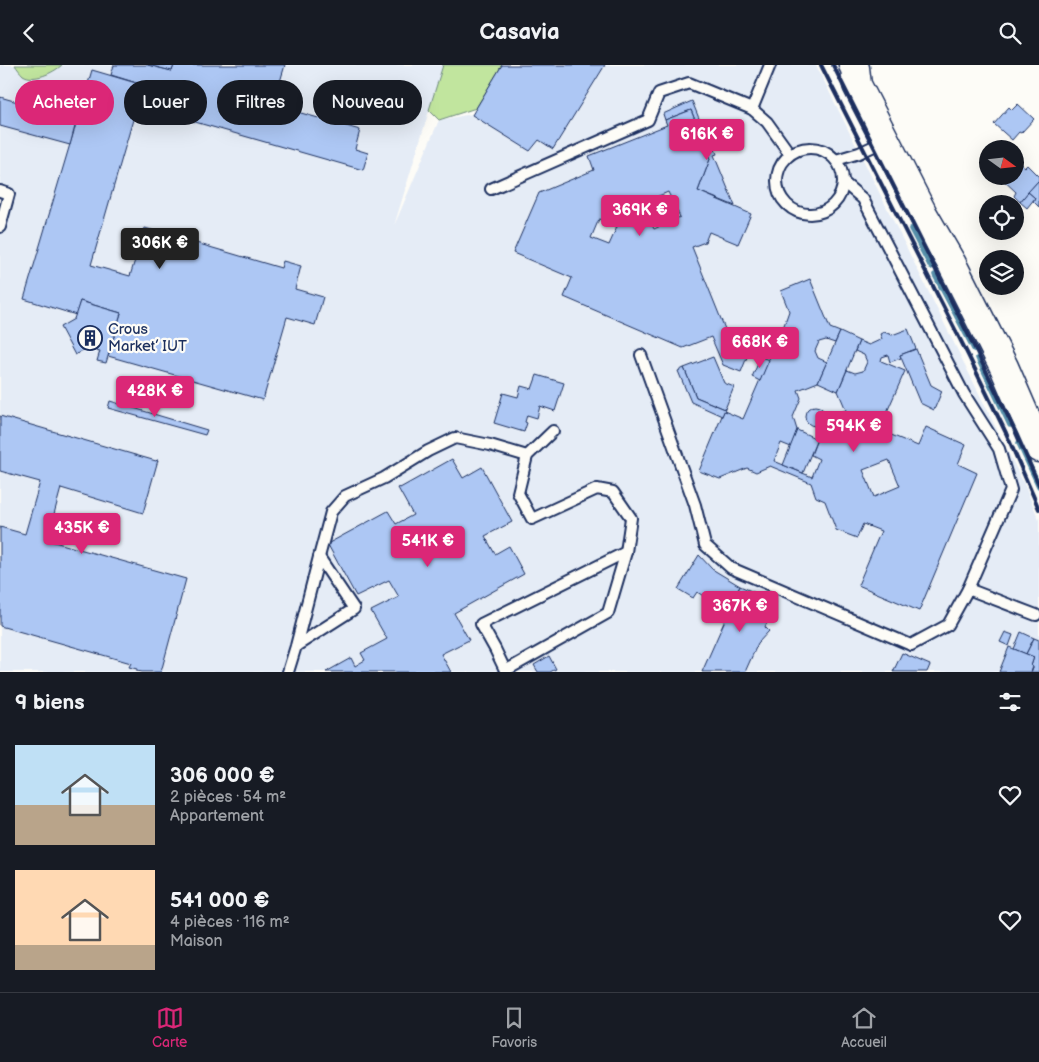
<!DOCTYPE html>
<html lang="fr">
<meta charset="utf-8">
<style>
body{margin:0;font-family:"Balsamiq Sans",sans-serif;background:#20242c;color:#f1f3f6;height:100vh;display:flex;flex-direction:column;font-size:19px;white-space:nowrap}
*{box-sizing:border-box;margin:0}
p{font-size:16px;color:#9ea1a6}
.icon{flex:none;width:28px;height:28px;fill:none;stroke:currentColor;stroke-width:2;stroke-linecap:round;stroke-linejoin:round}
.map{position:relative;height:607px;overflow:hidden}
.sheet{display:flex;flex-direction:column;background:#171b24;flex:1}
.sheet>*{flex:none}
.guide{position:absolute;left:15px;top:15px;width:500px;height:45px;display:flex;gap:10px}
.needle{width:32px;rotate:105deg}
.buttons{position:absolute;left:979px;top:75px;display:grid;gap:10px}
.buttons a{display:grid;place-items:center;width:45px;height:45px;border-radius:50%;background:#171b24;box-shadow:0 5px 20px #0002;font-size:25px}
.price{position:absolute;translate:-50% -42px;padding:0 11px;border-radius:5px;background:#db2777;color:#fff;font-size:16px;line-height:32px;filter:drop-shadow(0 1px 2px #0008)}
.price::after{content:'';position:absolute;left:50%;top:30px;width:15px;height:11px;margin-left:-8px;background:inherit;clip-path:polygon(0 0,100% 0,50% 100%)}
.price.selected{background:#222;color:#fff}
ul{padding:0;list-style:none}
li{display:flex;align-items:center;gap:15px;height:125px;padding:0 15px}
li span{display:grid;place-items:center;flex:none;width:140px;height:100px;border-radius:0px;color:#555}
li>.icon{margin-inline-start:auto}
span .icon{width:60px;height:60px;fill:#fffc;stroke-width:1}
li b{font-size:21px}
h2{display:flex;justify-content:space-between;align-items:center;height:60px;padding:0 15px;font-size:21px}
.chip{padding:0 18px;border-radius:22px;background:#171b24;box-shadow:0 5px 20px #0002;font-size:18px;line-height:45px}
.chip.selected{background:#db2777;color:#fff}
header{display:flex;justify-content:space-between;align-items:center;height:65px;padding:0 15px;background:#171b24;font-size:22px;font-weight:800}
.tab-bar{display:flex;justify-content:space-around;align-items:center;height:70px;border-top:1px solid #363941;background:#171b24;font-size:14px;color:#9ea1a6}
.tab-bar a{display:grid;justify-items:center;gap:2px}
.tab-bar .selected{color:#db2777}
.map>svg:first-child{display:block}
.built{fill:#e5ecf6}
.green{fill:#c1e59e;stroke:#6e8a7e}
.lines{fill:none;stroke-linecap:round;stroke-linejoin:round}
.stream{stroke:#578fa9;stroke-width:5.5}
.building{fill:#adc7f4;stroke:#1b2f5e;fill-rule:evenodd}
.lane-casing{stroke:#1b2f5e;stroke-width:14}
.secondary-casing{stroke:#1b2f5e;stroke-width:31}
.lane{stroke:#fdfcf7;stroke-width:10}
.secondary{stroke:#fdfcf7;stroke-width:28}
.rail{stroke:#1b2f5e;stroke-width:4}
.labels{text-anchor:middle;stroke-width:4.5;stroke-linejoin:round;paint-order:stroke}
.poi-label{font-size:15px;fill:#1b2f5e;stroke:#fdfcf7;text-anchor:start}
</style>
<header><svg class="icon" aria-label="back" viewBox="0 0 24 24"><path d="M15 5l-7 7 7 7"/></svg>Casavia<svg class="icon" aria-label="search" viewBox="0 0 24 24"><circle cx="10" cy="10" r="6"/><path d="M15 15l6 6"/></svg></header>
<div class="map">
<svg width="1039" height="607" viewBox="0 0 1039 607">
<rect width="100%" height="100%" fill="#fdfcf7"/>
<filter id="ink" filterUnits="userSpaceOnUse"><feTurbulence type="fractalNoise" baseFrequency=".02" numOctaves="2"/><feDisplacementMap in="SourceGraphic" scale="10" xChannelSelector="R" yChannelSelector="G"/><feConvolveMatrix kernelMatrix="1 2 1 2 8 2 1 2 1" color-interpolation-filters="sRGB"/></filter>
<g filter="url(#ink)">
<polygon class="built" points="0,0 443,0 394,161 439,55 472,49 502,0 816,0 1025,421 1039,455 1039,607 0,607"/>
<g class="green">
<path d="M15,0H62C53,8 34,17 23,10C20,7 17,3 15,0Z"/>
<polygon points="443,0 502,0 476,43 439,55 429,45"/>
</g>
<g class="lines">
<g class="stream">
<polyline points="911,164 931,202"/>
<polyline points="935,210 974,284"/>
<polyline points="978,293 1010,360"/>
<polyline points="1019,378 1039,421"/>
</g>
</g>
<g class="building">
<polygon points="114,0 148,0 172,6 174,0 285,0 274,37 295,43 294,46 360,65 355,84 368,88 363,105 160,47 166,27 111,10"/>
<polygon points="148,0 174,0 172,6"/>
<polygon points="502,0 605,0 553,84 539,75 530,86 472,50"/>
<polygon points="92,5 143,20 91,200 130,211 145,163 281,203 283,196 301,201 295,224 323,232 315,260 287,252 263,335 108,291 121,248 80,236 76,250 24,234"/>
<polygon points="0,32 77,54 70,80 0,61"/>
<polygon points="692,36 708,76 711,75 717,89 714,90 735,141 698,126 710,94 691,45 665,55 663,49"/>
<polygon points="1018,39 1034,54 1021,68 1019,67 1012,75 994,59 1009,42 1012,45"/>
<path d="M691,45L710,94L698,126L751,149L738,179L709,167L705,177L692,182L731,279L749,287L741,307L723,300L711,272L683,283L564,232L572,213L513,188L539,128L594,105L589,91L667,60L665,55ZM668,127L680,152L654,164L642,138ZM599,154L617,162L609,180L591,173Z"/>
<polygon points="1016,94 1025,102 1027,100 1039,112 1039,115 1020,137 1014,131 1016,127 1000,112 1015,111 1015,96"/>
<polygon points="1039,115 1039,142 1033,136 1035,133 1028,127"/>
<polygon points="1028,127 1035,133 1027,143 1020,137"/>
<path d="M810,214L830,263L840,267L835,278L826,275L819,277L815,286L818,293L827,297L818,317L798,325L801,333L793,352L797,365L791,382L781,378L774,396L812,412L819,394L811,390L817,374L831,368L838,348L846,345L838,326L847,305L855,308L863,306L867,297L864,290L855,286L859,276L869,280L882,274L880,269L884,267L892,270L908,264L916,284L900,290L901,293L890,297L888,290L882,292L881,296L905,306L879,365L918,381L926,362L966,380L958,399L977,408L919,546L858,520L881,466L863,459L857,473L836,465L825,436L816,432L811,418L770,401L756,407L747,403L720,414L699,406L724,346L743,354L772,287L779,289L788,268L782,266L789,246L781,226ZM889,395L900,421L874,432L863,405Z"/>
<polygon points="80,236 121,248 106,298 97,296 100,286 86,283 75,290 60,262 74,254"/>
<polygon points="782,266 788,268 779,289 772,287 767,271"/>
<polygon points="840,267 859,276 838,326 818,317"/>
<polygon points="916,284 931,320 942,326 934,345 920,338 900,290"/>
<polygon points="713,292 724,318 734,322 725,344 696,332 684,303"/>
<polygon points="761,292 769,295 760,316 752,312"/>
<polygon points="684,303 696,332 725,344 722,351 691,337 678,306"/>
<polygon points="537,310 564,318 555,346 540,341 537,353 527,350 525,357 527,358 524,367 494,358 503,328 518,332 521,321 532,324"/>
<polygon points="110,336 207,365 205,370 108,343"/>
<circle cx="815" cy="351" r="10"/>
<polygon points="0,351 156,396 157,395 158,395 143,448 61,423 47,475 186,514 161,607 142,607 137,606 137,604 129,602 131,598 0,561 0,462 25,469 40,417 0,406"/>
<polygon points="797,365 817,374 803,408 783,400"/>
<polygon points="452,394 463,413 482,402 512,457 485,471 495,489 509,481 524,509 454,548 469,575 441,589 451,607 326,607 351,593 355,601 365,595 361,588 387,574 371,546 399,532 389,515 356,531 327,478 329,477 329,478 388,446 396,459 413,450 398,423 400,422 400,423"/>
<polygon points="699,490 712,504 740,521 731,540 724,537 721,542 697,527 693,533 678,524"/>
<polygon points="740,521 776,537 765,562 769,566 758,578 745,607 702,607"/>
<polygon points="1005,567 1013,570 1009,581 1000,577"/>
<polygon points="1021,567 1034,573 1026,589 1014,584"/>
<polygon points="1034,573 1039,575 1039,607 1031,607 1033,602 1031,601 1034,592 1026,589"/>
<polygon points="1009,582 1034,592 1031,601 1033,602 1031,607 999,607"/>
<polygon points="902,588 930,600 927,607 893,607"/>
<polygon points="549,591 556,604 550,607 538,607 534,600"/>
</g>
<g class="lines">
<defs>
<g id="lane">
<polyline points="752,44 770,0"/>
<circle cx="810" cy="116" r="33"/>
<polyline points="836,95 859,88 885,76"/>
<polyline points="491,124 648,55 659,28 689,18 752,44 767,57 790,89"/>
<polyline points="0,126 9,129 0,162"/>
<polyline points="641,290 695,440 705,480 731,503 911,580 948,560 968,524 1011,425 999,384 964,329 863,134 843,117"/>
<polyline points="319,492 331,447 345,431 384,413 428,386 455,373 490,380 527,391"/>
<polyline points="968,524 1036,550"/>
<polyline points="505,606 608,548 626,487"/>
<polyline points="288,607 296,581 319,492 354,544 296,581"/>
<polyline points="506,607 495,584 481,559 626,487 631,453 613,427 597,424 532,454 518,428 527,391 553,366"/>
</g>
<polyline id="secondary" points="853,0 855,3 857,20 923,149 952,199 1004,302 1039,383"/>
</defs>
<use href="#lane" class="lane-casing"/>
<use href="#secondary" class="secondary-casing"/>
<use href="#lane" class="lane"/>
<use href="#secondary" class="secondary"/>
<g class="rail">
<polyline points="821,0 968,290 1006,368 1039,444"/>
<polyline points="833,0 976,285 1016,368 1039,420"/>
</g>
</g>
</g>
<defs>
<symbol id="building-ring" viewBox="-11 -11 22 22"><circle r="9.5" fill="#fdfcf7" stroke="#1b2f5e" stroke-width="1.5"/><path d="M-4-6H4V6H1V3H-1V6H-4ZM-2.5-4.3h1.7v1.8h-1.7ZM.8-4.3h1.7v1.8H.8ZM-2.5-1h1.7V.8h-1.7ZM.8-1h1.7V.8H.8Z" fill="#1b2f5e"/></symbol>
</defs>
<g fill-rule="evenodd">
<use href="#building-ring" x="76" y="259" width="28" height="28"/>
</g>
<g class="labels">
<g class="poi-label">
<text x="108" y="269">Crous<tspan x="108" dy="17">Market’ IUT</tspan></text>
</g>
</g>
</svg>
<div class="buttons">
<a><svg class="needle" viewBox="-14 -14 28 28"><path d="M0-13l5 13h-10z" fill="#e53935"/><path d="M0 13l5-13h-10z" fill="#9ea1a6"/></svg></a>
<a><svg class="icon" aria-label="locate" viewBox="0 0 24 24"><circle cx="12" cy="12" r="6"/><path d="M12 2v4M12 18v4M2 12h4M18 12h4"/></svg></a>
<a><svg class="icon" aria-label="layers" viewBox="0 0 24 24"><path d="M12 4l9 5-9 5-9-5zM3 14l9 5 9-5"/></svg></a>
</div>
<b class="price" style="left:707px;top:96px">616K €</b>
<b class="price" style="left:640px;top:172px">369K €</b>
<b class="price selected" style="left:160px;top:205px">306K €</b>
<b class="price" style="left:760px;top:304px">668K €</b>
<b class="price" style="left:155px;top:353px">428K €</b>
<b class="price" style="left:854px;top:388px">594K €</b>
<b class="price" style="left:82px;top:490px">435K €</b>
<b class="price" style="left:428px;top:503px">541K €</b>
<b class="price" style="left:740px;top:568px">367K €</b>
<div class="guide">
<a class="chip selected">Acheter</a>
<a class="chip">Louer</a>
<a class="chip">Filtres</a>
<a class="chip">Nouveau</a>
</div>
</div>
<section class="sheet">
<h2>9 biens<svg class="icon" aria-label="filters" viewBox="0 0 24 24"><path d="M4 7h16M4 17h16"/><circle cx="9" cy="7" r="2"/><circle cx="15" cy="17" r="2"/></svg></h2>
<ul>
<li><span style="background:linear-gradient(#bfe0f5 60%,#b9a48a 0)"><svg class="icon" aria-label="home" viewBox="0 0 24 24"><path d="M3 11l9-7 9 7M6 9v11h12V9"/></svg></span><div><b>306 000 €</b><p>2 pièces · 54 m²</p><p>Appartement</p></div><svg class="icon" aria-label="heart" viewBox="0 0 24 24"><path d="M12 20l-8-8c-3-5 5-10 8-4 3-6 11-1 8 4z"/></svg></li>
<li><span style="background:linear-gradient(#ffd9b3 75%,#b9a48a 0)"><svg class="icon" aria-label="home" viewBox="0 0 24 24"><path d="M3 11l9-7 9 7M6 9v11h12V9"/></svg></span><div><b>541 000 €</b><p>4 pièces · 116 m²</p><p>Maison</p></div><svg class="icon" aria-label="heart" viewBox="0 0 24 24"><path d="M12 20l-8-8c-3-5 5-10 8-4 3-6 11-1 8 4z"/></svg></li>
</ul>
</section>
<nav class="tab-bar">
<a class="selected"><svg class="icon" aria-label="map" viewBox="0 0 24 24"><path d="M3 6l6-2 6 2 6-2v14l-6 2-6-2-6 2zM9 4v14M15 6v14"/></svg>Carte</a>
<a><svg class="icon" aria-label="saved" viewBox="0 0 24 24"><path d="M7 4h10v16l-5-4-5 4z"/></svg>Favoris</a>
<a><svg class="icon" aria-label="home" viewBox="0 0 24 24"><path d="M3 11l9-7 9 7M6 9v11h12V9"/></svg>Accueil</a>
</nav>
